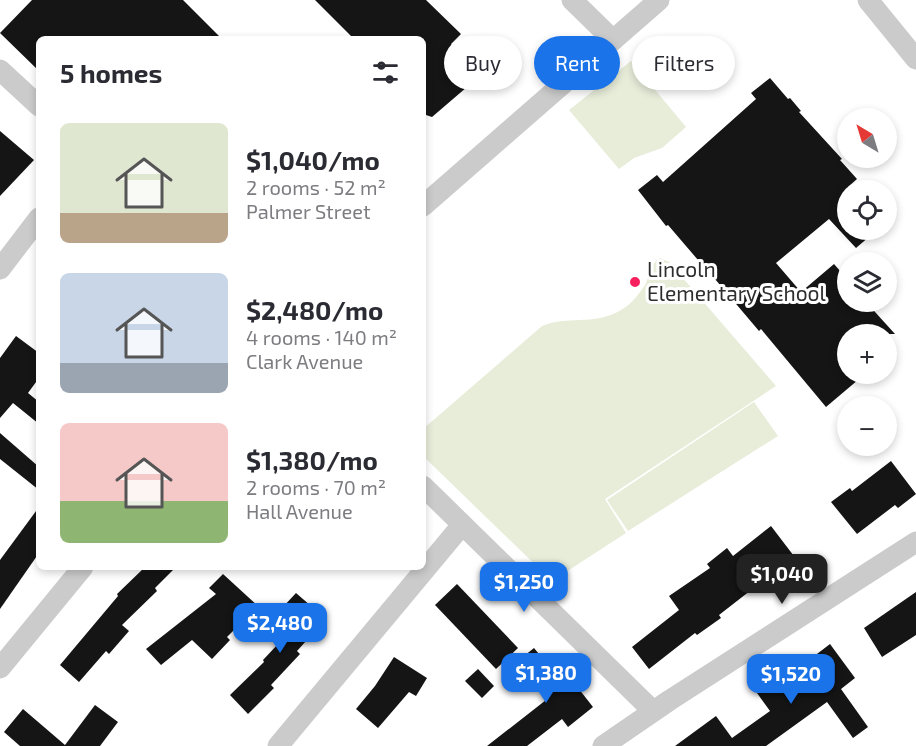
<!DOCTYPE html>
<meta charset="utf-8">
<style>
body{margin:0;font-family:"Exo 2",sans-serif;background:#f7f7f7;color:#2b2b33;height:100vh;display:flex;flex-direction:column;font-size:22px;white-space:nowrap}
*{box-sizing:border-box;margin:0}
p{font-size:20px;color:#7c7c81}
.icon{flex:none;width:33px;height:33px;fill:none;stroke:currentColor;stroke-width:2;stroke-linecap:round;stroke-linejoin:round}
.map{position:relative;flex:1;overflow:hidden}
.drawer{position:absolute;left:36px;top:36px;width:390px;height:534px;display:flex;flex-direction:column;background:#fff;border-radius:9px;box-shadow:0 3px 9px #0003}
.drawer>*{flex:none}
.guide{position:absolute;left:444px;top:36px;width:381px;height:54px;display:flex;gap:12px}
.needle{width:39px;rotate:322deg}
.fabs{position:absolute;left:837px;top:108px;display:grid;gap:12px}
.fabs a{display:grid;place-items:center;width:60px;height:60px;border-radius:50%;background:#fff;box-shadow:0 3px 9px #0003;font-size:30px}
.price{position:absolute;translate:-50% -51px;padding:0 14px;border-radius:12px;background:#1a73e8;color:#fff;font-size:20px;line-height:39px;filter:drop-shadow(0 2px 3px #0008)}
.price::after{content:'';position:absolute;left:50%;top:36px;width:18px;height:14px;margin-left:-9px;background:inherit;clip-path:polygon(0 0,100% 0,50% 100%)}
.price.selected{background:#222;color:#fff}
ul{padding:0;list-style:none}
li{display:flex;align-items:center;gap:18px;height:150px;padding:0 24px}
li span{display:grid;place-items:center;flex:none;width:168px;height:120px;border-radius:9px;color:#555}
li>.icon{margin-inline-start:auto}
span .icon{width:72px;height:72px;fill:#fffc;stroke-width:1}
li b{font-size:26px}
h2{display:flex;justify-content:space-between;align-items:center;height:72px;padding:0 24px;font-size:26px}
.tag{padding:0 21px;border-radius:27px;background:#fff;box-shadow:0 3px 9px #0003;font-size:21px;line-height:54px}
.tag.selected{background:#1a73e8;color:#fff}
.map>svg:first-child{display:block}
.green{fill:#e8edda}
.building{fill:#151515}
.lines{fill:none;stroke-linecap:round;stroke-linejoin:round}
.minor{stroke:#cbcbcb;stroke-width:21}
.poi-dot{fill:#f5205d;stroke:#fff;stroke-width:2}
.labels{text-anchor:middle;stroke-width:6;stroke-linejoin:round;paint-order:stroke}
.poi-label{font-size:21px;fill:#2e2e2e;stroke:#fff;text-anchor:start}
</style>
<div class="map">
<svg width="916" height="746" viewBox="0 0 916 746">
<rect width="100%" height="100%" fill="#fff"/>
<g class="green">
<polygon points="631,61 686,127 662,148 634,158 619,169 569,110"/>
<path d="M660,258L669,262L776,386L605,499L626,533L552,581L423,456V429L542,326C572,314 597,328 627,306C634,301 640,292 645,285C650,275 650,263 660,258Z"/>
<polygon points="754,402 778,436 628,531 607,500"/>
</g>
<g class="building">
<polygon points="32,0 183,0 222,39 39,39 39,71 0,33"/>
<polygon points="315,0 426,0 461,34 451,44 481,75 432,117 423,114 423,39 354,39"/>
<polygon points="770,78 788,99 790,98 801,111 799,112 842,159 840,160 857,179 848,187 848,230 877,230 856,248 829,219 776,263 801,292 834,264 848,280 848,302 866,302 895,334 848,334 848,374 865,374 826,407 761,329 759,331 709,272 707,273 697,261 698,260 668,225 666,226 638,190 657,175 663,182 756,99 751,93"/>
<polygon points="0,131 34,160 0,196"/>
<polygon points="16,336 39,353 39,378 28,393 39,402 39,424 13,403 0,418 0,358"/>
<polygon points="0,433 39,467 39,490 0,459"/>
<polygon points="891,461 916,494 898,508 895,505 857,534 831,502 850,488 852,491"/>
<polygon points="39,507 39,553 0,609 0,560"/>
<polygon points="771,526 800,564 779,580 773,573 719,615 721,618 697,635 695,633 649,669 632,647 679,610 669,596 710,568 707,564 727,548 733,556"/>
<polygon points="145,567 176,567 155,588 157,591 122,625 129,631 109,654 106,651 79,682 60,665 118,596 117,594"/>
<polygon points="223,574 258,606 227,637 230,640 212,659 192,640 161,665 146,649 216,594 209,588"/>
<polygon points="457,584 518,648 496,669 435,605"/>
<polygon points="916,592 916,635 882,657 864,628"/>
<polygon points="296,593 326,619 297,651 300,654 271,685 274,688 248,714 230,695 264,662 263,660 294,627 289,623 293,618 282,608"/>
<polygon points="830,644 855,678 841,689 868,727 853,738 827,702 766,746 675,746 716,716 732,738 770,711 757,693 781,676 783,680"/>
<polygon points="534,648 557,676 564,670 593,707 568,727 562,719 527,746 487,746 546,700 539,690 542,688 519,660"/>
<polygon points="394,657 427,678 416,696 409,692 378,728 356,709 375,686"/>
<polygon points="478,669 494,686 482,698 465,681"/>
<polygon points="95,705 118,722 100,746 20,746 4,732 23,709 65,745"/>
</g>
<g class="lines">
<g class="minor">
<polyline points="572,0 613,40"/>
<polyline points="868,0 916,59"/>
<polyline points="0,70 39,106"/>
<polyline points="423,206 659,0"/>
<polyline points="0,269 39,218"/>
<polyline points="423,486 653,711"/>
<polyline points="0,668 83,567"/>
<polyline points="278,746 462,525"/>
<polyline points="603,746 670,700 916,542"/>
</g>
</g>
<circle class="poi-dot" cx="635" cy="282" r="6"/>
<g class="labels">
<g class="poi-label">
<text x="647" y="277">Lincoln<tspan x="647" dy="24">Elementary School</tspan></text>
</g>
</g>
</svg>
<div class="fabs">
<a><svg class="needle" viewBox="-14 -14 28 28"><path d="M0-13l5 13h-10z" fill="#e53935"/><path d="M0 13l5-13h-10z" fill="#7c7c81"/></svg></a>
<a><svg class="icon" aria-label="locate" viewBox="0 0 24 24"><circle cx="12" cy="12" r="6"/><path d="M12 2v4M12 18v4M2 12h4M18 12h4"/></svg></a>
<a><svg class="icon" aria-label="layers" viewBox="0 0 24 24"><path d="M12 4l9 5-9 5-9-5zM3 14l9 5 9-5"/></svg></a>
<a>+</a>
<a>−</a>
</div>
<b class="price selected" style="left:782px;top:605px">$1,040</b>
<b class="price" style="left:524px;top:613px">$1,250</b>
<b class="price" style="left:280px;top:654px">$2,480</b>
<b class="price" style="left:546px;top:704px">$1,380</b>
<b class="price" style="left:791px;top:705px">$1,520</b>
<div class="guide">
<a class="tag">Buy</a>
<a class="tag selected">Rent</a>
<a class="tag">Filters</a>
</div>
<section class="drawer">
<h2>5 homes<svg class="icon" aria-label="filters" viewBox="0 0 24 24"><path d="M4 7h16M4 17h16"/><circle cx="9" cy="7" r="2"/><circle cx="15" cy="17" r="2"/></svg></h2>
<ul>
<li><span style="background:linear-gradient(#dfe7d0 75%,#b9a48a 0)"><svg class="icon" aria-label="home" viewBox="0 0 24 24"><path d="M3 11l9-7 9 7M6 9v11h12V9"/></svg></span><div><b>$1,040/mo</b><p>2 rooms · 52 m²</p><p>Palmer Street</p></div></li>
<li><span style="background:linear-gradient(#c9d6e8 75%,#9aa5b1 0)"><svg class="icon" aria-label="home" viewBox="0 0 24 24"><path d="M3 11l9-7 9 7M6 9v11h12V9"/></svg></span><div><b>$2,480/mo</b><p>4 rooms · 140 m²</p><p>Clark Avenue</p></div></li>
<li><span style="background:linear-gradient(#f6c9c9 65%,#8fb573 0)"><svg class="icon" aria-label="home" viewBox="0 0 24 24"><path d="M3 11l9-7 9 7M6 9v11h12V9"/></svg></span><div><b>$1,380/mo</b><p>2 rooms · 70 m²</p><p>Hall Avenue</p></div></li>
</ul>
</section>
</div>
